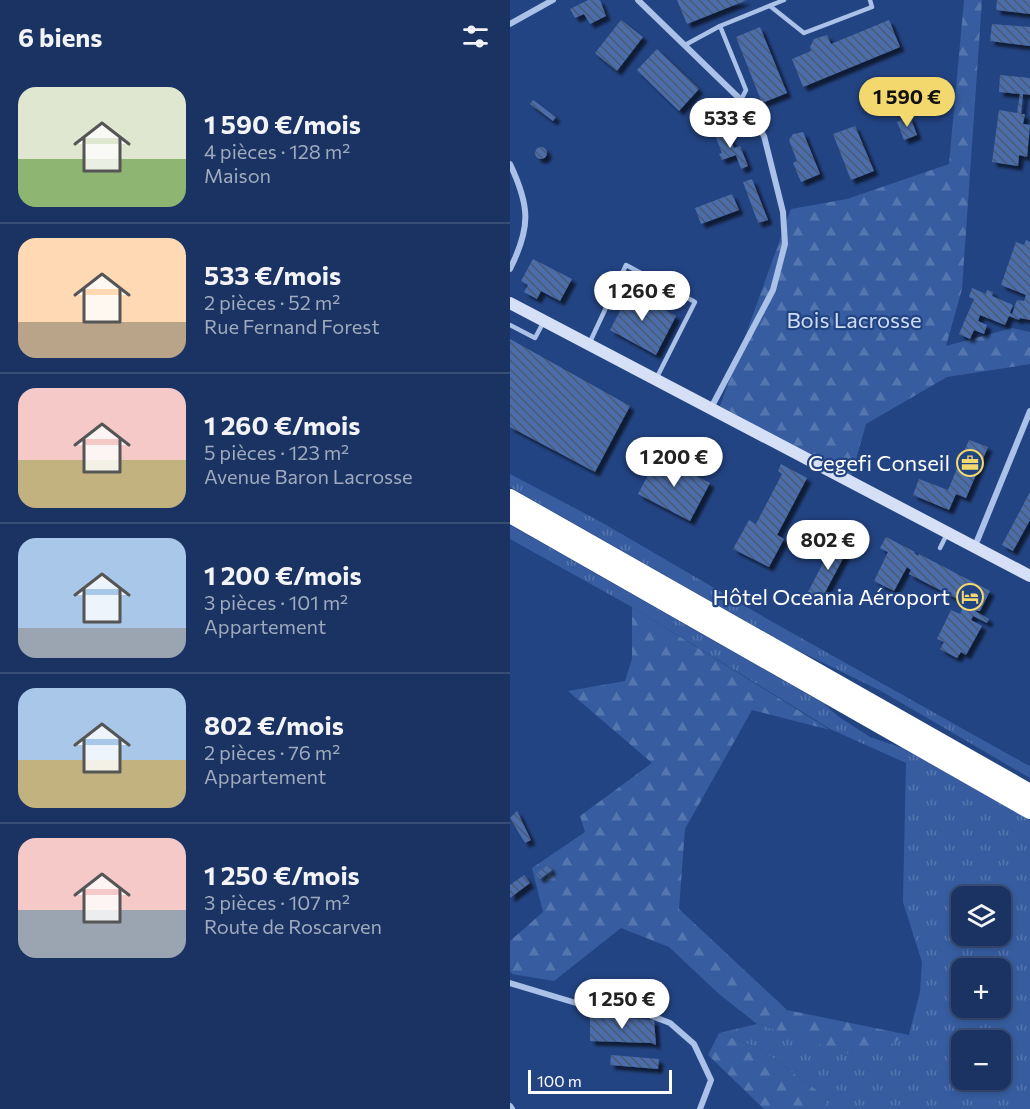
<!DOCTYPE html>
<html lang="fr">
<meta charset="utf-8">
<style>
body{margin:0;font-family:Commissioner,sans-serif;background:#233b68;color:#f1f3f6;height:100vh;display:flex;flex-direction:column;font-size:22px;white-space:nowrap}
*{box-sizing:border-box;margin:0}
p{font-size:20px;color:#9faabe}
.icon{flex:none;width:33px;height:33px;fill:none;stroke:currentColor;stroke-width:2;stroke-linecap:round;stroke-linejoin:round}
.map{position:relative;flex:1;overflow:hidden}
.details{display:flex;flex-direction:column;background:#1a3362;width:510px}
.details>*{flex:none}
.controls{position:absolute;left:441px;top:886px;display:grid;gap:12px}
.controls a{display:grid;place-items:center;width:60px;height:60px;border-radius:12px;background:#1a3362;box-shadow:0 3px 9px #0003,0 0 0 2px #384e77;font-size:30px}
.scale{position:absolute;left:18px;bottom:15px;width:144px;box-sizing:border-box;padding-left:6px;border:3px solid #fff;border-top:0;font-size:16px;line-height:21px;white-space:nowrap;color:#fff;-webkit-text-stroke:4px #234483;paint-order:stroke}
.price{position:absolute;translate:-50% -51px;padding:0 14px;border-radius:21px;background:#fff;color:#222;font-size:20px;line-height:39px;filter:drop-shadow(0 2px 3px #0008)}
.price::after{content:'';position:absolute;left:50%;top:36px;width:18px;height:14px;margin-left:-9px;background:inherit;clip-path:polygon(0 0,100% 0,50% 100%)}
.price.selected{background:#f3d86d;color:#111}
ul{padding:0;list-style:none}
li{display:flex;align-items:center;gap:18px;height:150px;padding:0 18px}
li+li{border-top:2px solid #384e77}
li span{display:grid;place-items:center;flex:none;width:168px;height:120px;border-radius:18px;color:#555}
li>.icon{margin-inline-start:auto}
span .icon{width:72px;height:72px;fill:#fffc;stroke-width:1}
li b{font-size:26px}
h2{display:flex;justify-content:space-between;align-items:center;height:72px;padding:0 18px;font-size:26px}
main{display:flex;flex:1;min-height:0}
.map>svg:first-child{display:block}
.grass{fill:url(#grass-tufts);fill-rule:evenodd}
.forest{fill:url(#forest-firs)}
.building{fill:url(#building-back-hatch);filter:url(#shadow)}
.lines{fill:none;stroke-linecap:round;stroke-linejoin:round}
.lane{stroke:#aac1e8;stroke-width:4.5}
.street{stroke:#aac1e8;stroke-width:6}
.secondary{stroke:#d5e0f7;stroke-width:12}
.highway{stroke:#fff;stroke-width:18}
.labels{text-anchor:middle;stroke-width:4.5;stroke-linejoin:round;paint-order:stroke}
.park-label{font-size:22px;fill:#ceddf6;stroke:#234483}
.poi-label{font-size:22px;fill:#fff;stroke:#234483;text-anchor:end}
</style>
<main>
<section class="details">
<h2>6 biens<svg class="icon" aria-label="filters" viewBox="0 0 24 24"><path d="M4 7h16M4 17h16"/><circle cx="9" cy="7" r="2"/><circle cx="15" cy="17" r="2"/></svg></h2>
<ul>
<li><span style="background:linear-gradient(#dfe7d0 60%,#8fb573 0)"><svg class="icon" aria-label="home" viewBox="0 0 24 24"><path d="M3 11l9-7 9 7M6 9v11h12V9"/></svg></span><div><b>1 590 €/mois</b><p>4 pièces · 128 m²</p><p>Maison</p></div></li>
<li><span style="background:linear-gradient(#ffd9b3 70%,#b9a48a 0)"><svg class="icon" aria-label="home" viewBox="0 0 24 24"><path d="M3 11l9-7 9 7M6 9v11h12V9"/></svg></span><div><b>533 €/mois</b><p>2 pièces · 52 m²</p><p>Rue Fernand Forest</p></div></li>
<li><span style="background:linear-gradient(#f6c9c9 60%,#c2b280 0)"><svg class="icon" aria-label="home" viewBox="0 0 24 24"><path d="M3 11l9-7 9 7M6 9v11h12V9"/></svg></span><div><b>1 260 €/mois</b><p>5 pièces · 123 m²</p><p>Avenue Baron Lacrosse</p></div></li>
<li><span style="background:linear-gradient(#a9c7e8 75%,#9aa5b1 0)"><svg class="icon" aria-label="home" viewBox="0 0 24 24"><path d="M3 11l9-7 9 7M6 9v11h12V9"/></svg></span><div><b>1 200 €/mois</b><p>3 pièces · 101 m²</p><p>Appartement</p></div></li>
<li><span style="background:linear-gradient(#a9c7e8 60%,#c2b280 0)"><svg class="icon" aria-label="home" viewBox="0 0 24 24"><path d="M3 11l9-7 9 7M6 9v11h12V9"/></svg></span><div><b>802 €/mois</b><p>2 pièces · 76 m²</p><p>Appartement</p></div></li>
<li><span style="background:linear-gradient(#f6c9c9 60%,#9aa5b1 0)"><svg class="icon" aria-label="home" viewBox="0 0 24 24"><path d="M3 11l9-7 9 7M6 9v11h12V9"/></svg></span><div><b>1 250 €/mois</b><p>3 pièces · 107 m²</p><p>Route de Roscarven</p></div></li>
</ul>
</section>
<div class="map">
<svg width="520" height="1109" viewBox="0 0 520 1109">
<defs>
<pattern id="grass-tufts" width="24" height="20" patternUnits="userSpaceOnUse" patternTransform="scale(1.5)"><rect width="24" height="20" fill="#375da0"/><path d="M3 7l-1-3M5 7V3M7 7l1-3M15 17l-1-3M17 17v-4M19 17l1-3" fill="none" stroke="#5575ae"/></pattern>
<pattern id="forest-firs" width="22" height="20" patternUnits="userSpaceOnUse" patternTransform="scale(1.5)"><rect width="22" height="20" fill="#375da0"/><path d="M5 1l3.5 6h-7zM16 11l3.5 6h-7z" fill="#5575ae"/></pattern>
<pattern id="building-back-hatch" width="6" height="6" patternUnits="userSpaceOnUse" patternTransform="scale(1.5)"><rect width="6" height="6" fill="#4b6eab"/><path d="M-1 5l2 2M0 0l6 6M5-1l2 2" fill="none" stroke="#4c5a72"/></pattern>
<filter id="shadow"><feDropShadow dx="4.5" dy="4.5" stdDeviation="1.5" flood-color="#0009"/></filter>
</defs>
<rect width="100%" height="100%" fill="#234483"/>
<g class="grass">
<polygon points="0,474 91,522 259,620 512,762 520,766 520,778 371,691 287,650 0,487"/>
<path d="M0,525L313,703L329,717L360,737L392,748L520,820V1109H321L305,1089L249,1048L209,1033L247,1024L352,1057L399,1035L410,992L412,962L393,902L396,763L320,729L122,607L0,539ZM452,897H490V936H452ZM452,969H490V1008H452ZM452,1041H490V1080H452Z"/>
</g>
<g class="forest">
<polygon points="454,0 472,0 452,289 436,346 502,328 520,332 520,364 437,377 356,424 341,477 210,406 281,209 337,199 439,164"/>
<polygon points="122,607 320,730 242,710 175,829 169,909 277,1010 399,1035 352,1058 247,1024 209,994 159,947 111,928 44,981 2,974 0,971 0,941 33,912 22,868 75,832 70,816 142,763 58,691 115,681 122,659"/>
<polygon points="209,1033 249,1048 305,1089 321,1109 254,1109 198,1055"/>
</g>
<g class="building">
<polygon points="78,0 90,0 96,16 80,24 74,14 65,18 60,9"/>
<polygon points="167,0 237,0 177,24"/>
<polygon points="487,0 520,0 520,14 486,10"/>
<polygon points="111,20 133,37 107,71 85,53"/>
<polygon points="379,20 390,47 293,87 282,59 301,51 300,47 304,39 317,35 321,44"/>
<polygon points="482,24 520,27 520,46 480,41"/>
<polygon points="250,27 277,93 252,103 226,37"/>
<polygon points="147,49 189,89 169,111 127,70"/>
<polygon points="490,75 520,78 520,95 513,94 511,114 515,114 513,124 520,125 517,157 509,155 508,166 482,162 489,110 507,113 510,94 489,92"/>
<polygon points="23,100 46,117 43,121 20,104"/>
<polygon points="400,116 407,135 394,140 387,122"/>
<polygon points="345,126 364,171 341,180 323,134"/>
<polygon points="217,130 224,148 230,146 238,166 231,169 226,155 212,160 209,154 212,153 205,135"/>
<polygon points="293,132 310,174 291,182 283,163 287,161 279,140 283,134"/>
<circle cx="31" cy="153" r="6"/>
<polygon points="242,179 258,220 248,223 233,182"/>
<polygon points="222,194 229,210 191,224 185,208"/>
<polygon points="516,240 520,242 520,320 510,318 509,320 499,316 495,325 470,315 468,321 477,325 474,334 464,330 460,339 449,334 464,299 459,297 462,288 476,294 477,290 483,292 482,296 503,305 500,313 502,314 507,300 514,301 516,295 491,285 506,242 514,245"/>
<polygon points="23,259 62,279 50,301 31,291 27,299 14,292 18,285 11,281"/>
<polygon points="117,289 166,316 146,355 100,330 111,309 109,304"/>
<polygon points="0,339 120,406 85,472 0,427"/>
<polygon points="459,440 478,447 456,498 446,494 439,510 403,495 409,479 438,490"/>
<polygon points="148,456 200,483 180,521 128,494"/>
<polygon points="271,464 297,478 267,535 274,539 259,567 223,549 239,520 246,524 272,474 268,471"/>
<polygon points="520,492 520,520 503,551 492,545"/>
<polygon points="376,537 405,552 404,553 408,556 409,554 480,591 470,611 465,611 479,619 477,623 463,616 461,620 472,626 456,655 451,652 447,658 430,649 434,642 427,639 441,610 450,614 455,603 399,574 401,570 397,567 384,591 364,581 378,552 370,548"/>
<polygon points="324,542 338,549 311,600 298,592"/>
<polygon points="7,811 21,840 15,843 0,818"/>
<polygon points="38,865 42,870 30,879 26,874"/>
<polygon points="14,875 20,883 0,898 0,885"/>
<polygon points="80,1016 144,1020 146,1045 141,1043 80,1041"/>
<polygon points="101,1055 149,1059 148,1069 100,1065"/>
</g>
<g class="lines">
<g class="lane">
<polyline points="260,6 294,33 362,7 360,0"/>
<polyline points="210,26 236,90 231,100"/>
<polyline points="175,45 210,26 274,0"/>
<polyline points="0,325 25,338 33,323"/>
<polyline points="79,344 116,265 185,302 146,379"/>
<polyline points="430,548 437,534"/>
</g>
<g class="street">
<polyline points="128,0 231,100 254,136 273,212 275,244 263,290 201,408"/>
<polyline points="0,24 43,0"/>
<path d="M0,164C20,206 21,227 0,269"/>
<polyline points="465,546 520,411"/>
<polyline points="0,983 76,1006 134,1013 160,1023 184,1044 201,1080 190,1109"/>
<polyline points="0,1106 2,1109"/>
</g>
<polyline class="secondary" points="0,303 520,576"/>
<g class="highway">
<polyline points="0,498 520,793"/>
<polyline points="0,514 520,810"/>
</g>
</g>
<defs>
<symbol id="office-ring" viewBox="-11 -11 22 22"><circle r="9.5" fill="#234483" stroke="#f3d86d" stroke-width="1.5"/><path d="M-6-3h4V-5.5h4V-3h4V5H-6ZM-1-4.5V-3h2v-1.5ZM-6 0V1H6V0Z" fill="#f3d86d"/></symbol>
<symbol id="hotel-ring" viewBox="-11 -11 22 22"><circle r="9.5" fill="#234483" stroke="#f3d86d" stroke-width="1.5"/><path d="M-6-4.5h1.5V1H6V5H4.5V3h-9V5H-6ZM-4 0a1.8 1.8 0 1 1 3.6 0ZM.5 0V-2.5h3Q6-2.5 6 0Z" fill="#f3d86d"/></symbol>
</defs>
<g fill-rule="evenodd">
<use href="#office-ring" x="445" y="448" width="30" height="30"/>
<use href="#hotel-ring" x="445" y="582" width="30" height="30"/>
</g>
<g class="labels">
<g class="park-label">
<text x="344" y="328">Bois Lacrosse</text>
</g>
<g class="poi-label">
<text x="440" y="471">Cegefi Conseil</text>
<text x="440" y="605">Hôtel Oceania Aéroport</text>
</g>
</g>
</svg>
<div class="controls">
<a><svg class="icon" aria-label="layers" viewBox="0 0 24 24"><path d="M12 4l9 5-9 5-9-5zM3 14l9 5 9-5"/></svg></a>
<a>+</a>
<a>−</a>
</div>
<div class="scale">100 m</div>
<b class="price selected" style="left:397px;top:128px">1 590 €</b>
<b class="price" style="left:220px;top:149px">533 €</b>
<b class="price" style="left:132px;top:322px">1 260 €</b>
<b class="price" style="left:164px;top:488px">1 200 €</b>
<b class="price" style="left:318px;top:571px">802 €</b>
<b class="price" style="left:112px;top:1030px">1 250 €</b>
</div>
</main>
